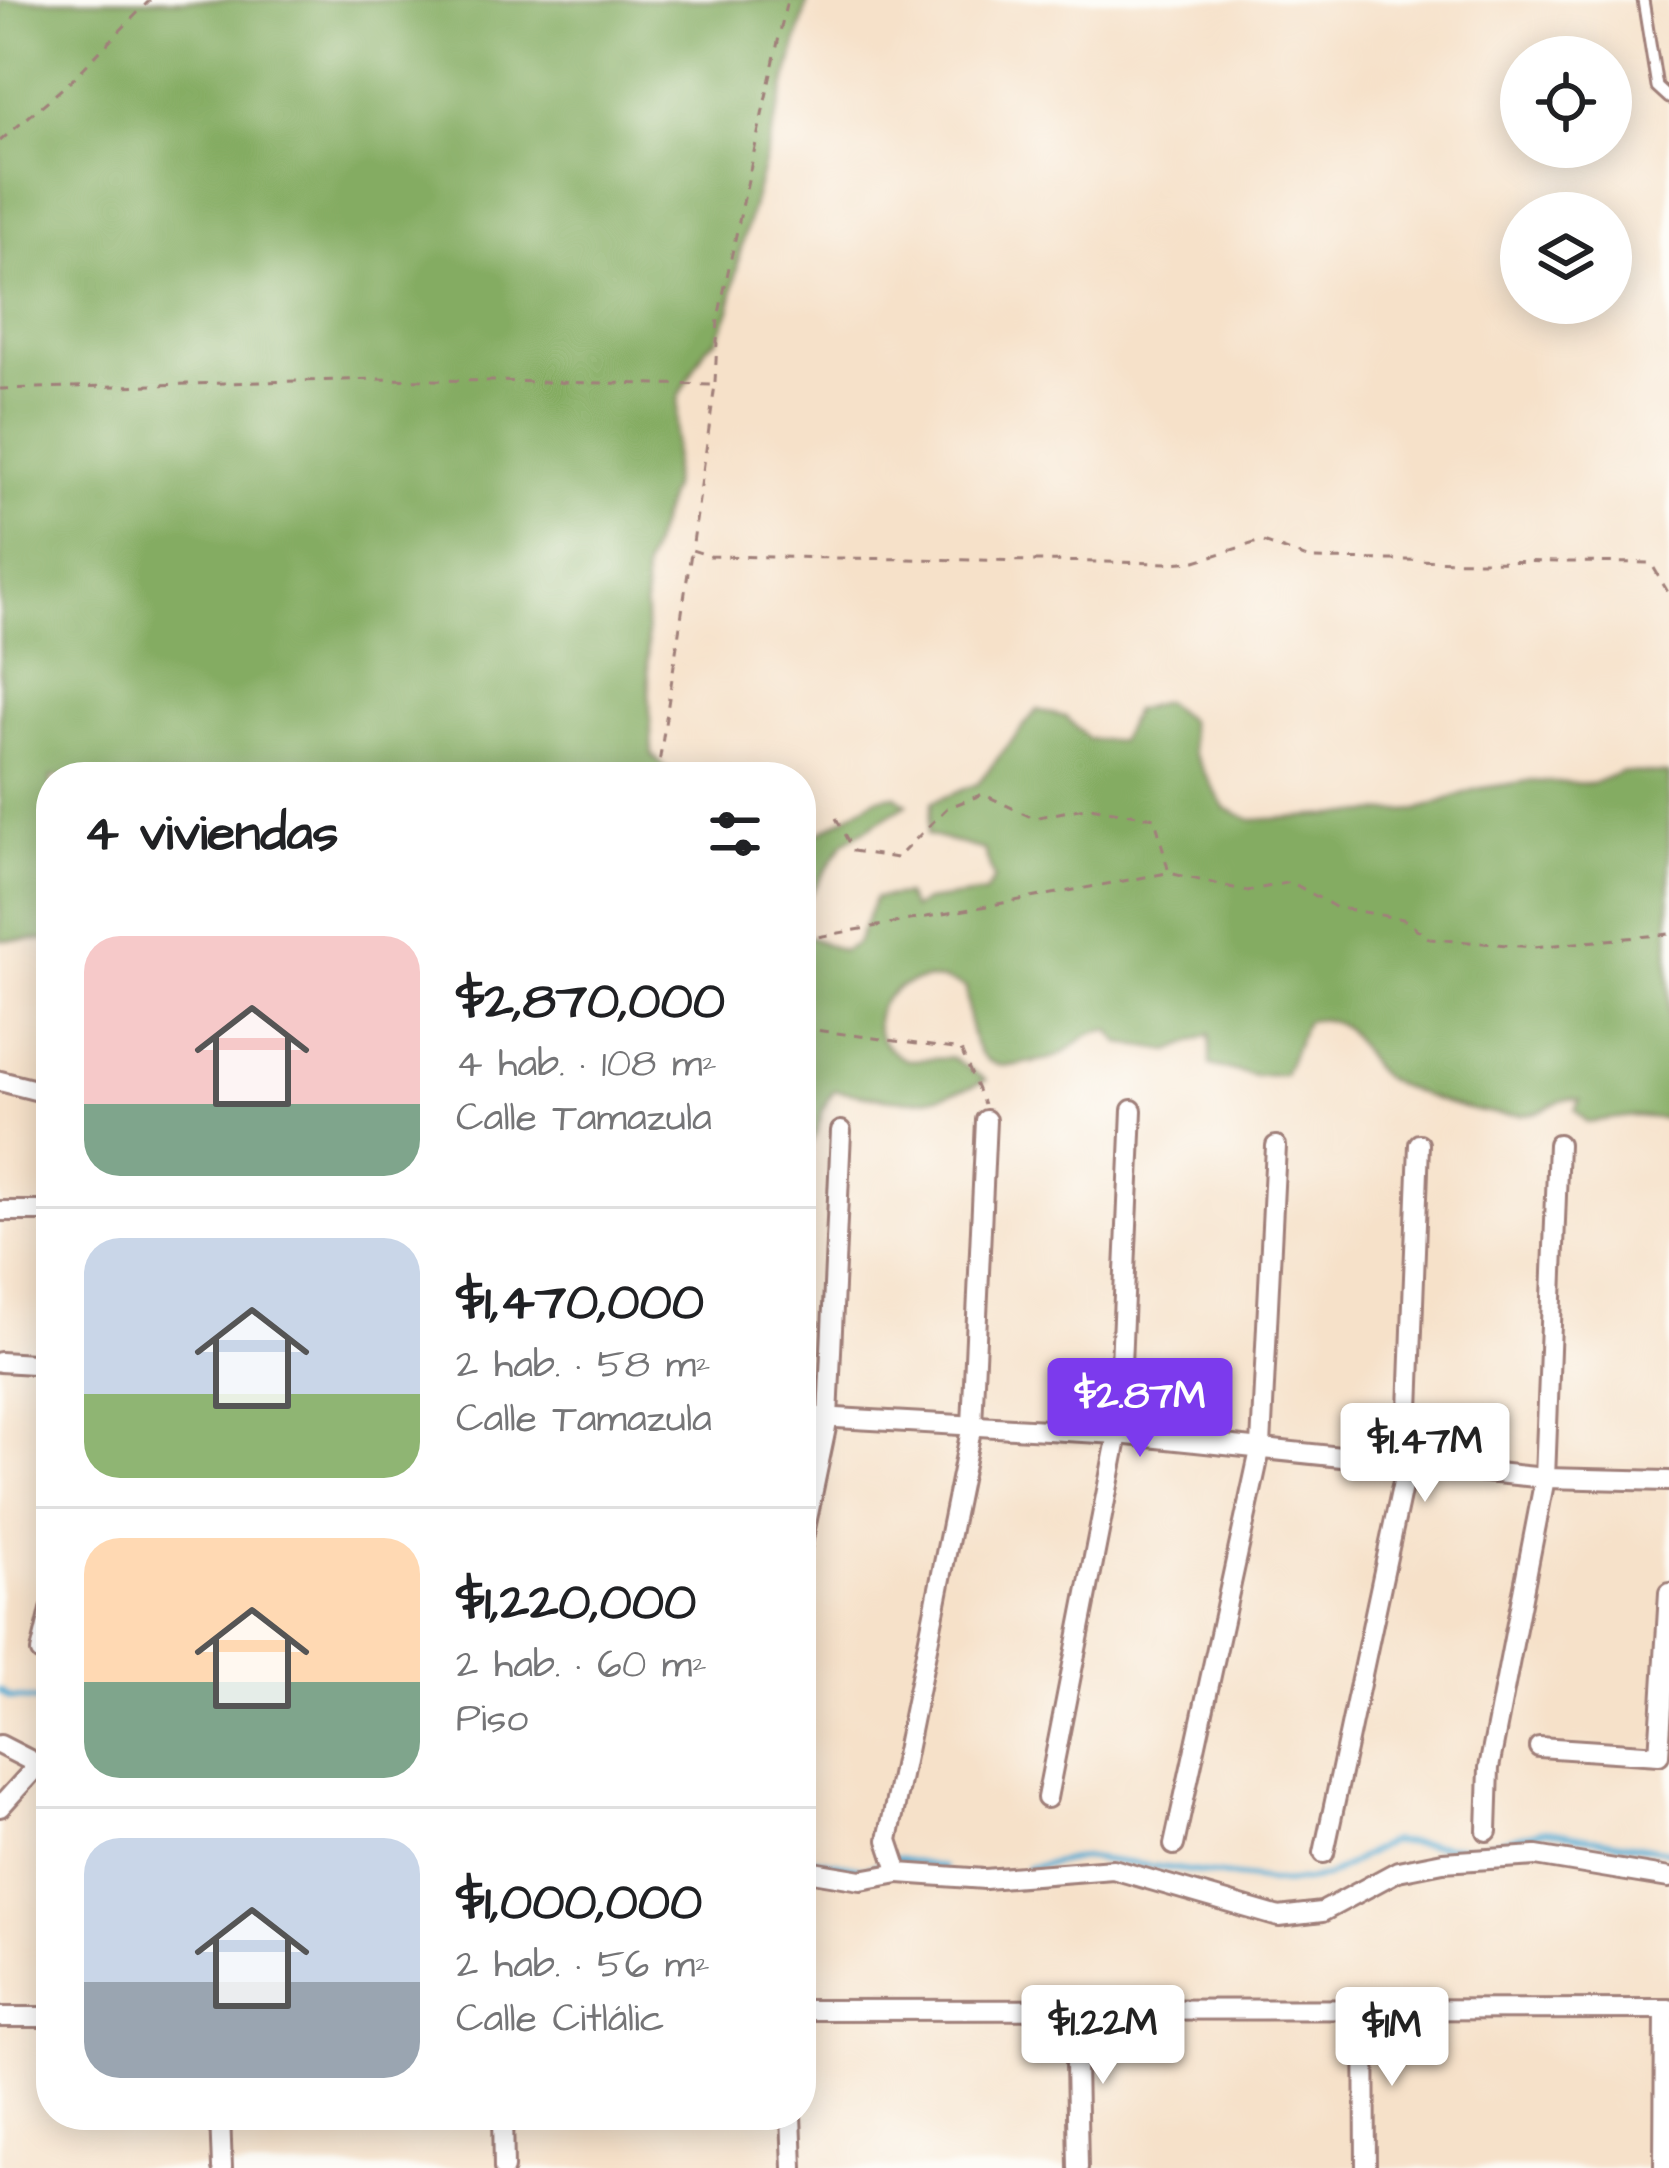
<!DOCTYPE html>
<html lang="es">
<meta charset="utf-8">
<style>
body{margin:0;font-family:"Architects Daughter",sans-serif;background:#f2f2f2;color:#202124;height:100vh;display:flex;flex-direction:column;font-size:45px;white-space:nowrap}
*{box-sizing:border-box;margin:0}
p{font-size:39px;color:#757577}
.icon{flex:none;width:66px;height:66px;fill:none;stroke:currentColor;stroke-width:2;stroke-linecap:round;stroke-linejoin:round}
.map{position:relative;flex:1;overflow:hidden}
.side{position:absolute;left:36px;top:762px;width:780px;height:1368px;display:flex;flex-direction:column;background:#fff;border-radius:48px;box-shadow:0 6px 30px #0003}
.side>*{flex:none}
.fabs{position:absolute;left:1500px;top:36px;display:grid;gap:24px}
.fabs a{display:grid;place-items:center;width:132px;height:132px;border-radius:50%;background:#fff;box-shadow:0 6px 30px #0003;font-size:60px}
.price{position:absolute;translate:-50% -102px;padding:0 27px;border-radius:12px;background:#fff;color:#222;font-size:39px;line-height:78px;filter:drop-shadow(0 3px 6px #0008)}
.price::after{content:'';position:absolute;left:50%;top:72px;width:36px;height:27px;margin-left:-18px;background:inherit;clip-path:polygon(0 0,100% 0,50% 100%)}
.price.active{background:#7c3aed;color:#fff}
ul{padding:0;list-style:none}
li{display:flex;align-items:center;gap:36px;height:300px;padding:0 48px}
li+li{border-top:3px solid #e0e0e0}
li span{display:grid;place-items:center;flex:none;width:336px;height:240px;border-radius:36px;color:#555}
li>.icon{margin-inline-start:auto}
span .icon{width:144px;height:144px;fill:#fffc;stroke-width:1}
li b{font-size:51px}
h2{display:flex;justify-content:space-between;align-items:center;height:144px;padding:0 48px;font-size:51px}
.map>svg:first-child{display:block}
.forest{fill:#84ac62;stroke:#676646;stroke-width:3}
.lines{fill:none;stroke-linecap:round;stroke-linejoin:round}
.stream{stroke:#52a9cf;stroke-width:6}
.lane-casing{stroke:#a0807a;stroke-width:15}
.street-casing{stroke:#a0807a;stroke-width:24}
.path{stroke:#a0807a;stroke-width:3;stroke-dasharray:9 9;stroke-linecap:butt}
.lane{stroke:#fff;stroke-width:9}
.street{stroke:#fff;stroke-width:18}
</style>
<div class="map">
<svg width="1669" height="2168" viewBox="0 0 1669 2168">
<rect width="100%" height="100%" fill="#fdfcf7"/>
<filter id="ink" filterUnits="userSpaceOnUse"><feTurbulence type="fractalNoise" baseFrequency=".00833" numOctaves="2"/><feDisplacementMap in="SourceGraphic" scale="24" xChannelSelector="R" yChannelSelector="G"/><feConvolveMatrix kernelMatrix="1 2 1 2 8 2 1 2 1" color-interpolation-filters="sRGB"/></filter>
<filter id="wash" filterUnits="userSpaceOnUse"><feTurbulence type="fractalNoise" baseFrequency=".004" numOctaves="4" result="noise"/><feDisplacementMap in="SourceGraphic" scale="48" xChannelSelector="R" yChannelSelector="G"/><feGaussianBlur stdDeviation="2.7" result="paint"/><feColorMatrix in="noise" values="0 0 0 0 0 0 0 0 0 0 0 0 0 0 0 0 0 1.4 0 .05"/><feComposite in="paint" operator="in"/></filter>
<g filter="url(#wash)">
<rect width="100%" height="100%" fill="#f6e1c9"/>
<g class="forest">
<polygon points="0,0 808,0 740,252 730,310 718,338 706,347 679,396 671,487 644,570 652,755 674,777 51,777 51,940 0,940"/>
<path d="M1163,702L1188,720L1193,753L1225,808L1252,820L1418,810L1476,789L1529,781L1592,784L1621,772L1669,774V1119L1634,1116L1587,1122L1575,1110L1580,1100C1558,1094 1550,1112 1529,1114C1484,1119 1436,1101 1395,1084C1354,1067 1362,1009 1306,1021L1284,1075L1255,1076L1210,1065V1034L1170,1051L1120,1043L1110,1030C1084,1031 1080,1044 1060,1055C1049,1061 1033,1061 1022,1064C971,1076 969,1028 966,988C900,954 837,1027 907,1060L952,1058L986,1080C920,1109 903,1101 835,1090C816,1109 823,1138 801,1154V934L843,951L857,943L875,898L905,895L912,909L925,901L985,893L994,879L984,850L927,835L932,802L977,784L1037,710L1066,717L1088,739L1119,741L1134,710Z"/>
<polygon points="895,795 907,804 843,843 801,910 801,844 877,798"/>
</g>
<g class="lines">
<g class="stream">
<polyline points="0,1690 10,1698 51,1702"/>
<polyline points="801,1857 865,1869 893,1858 943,1868"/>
<polyline points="1027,1868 1081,1857 1285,1883 1326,1877 1390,1841 1474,1848 1544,1830 1669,1851"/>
</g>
</g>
</g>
<g filter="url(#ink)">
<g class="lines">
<defs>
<polyline id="lane" points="1643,0 1657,87 1669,98"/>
<g id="street">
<polyline points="0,1081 51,1094"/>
<polyline points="986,1120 972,1425 888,1840 899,1873 985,1879 1113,1869 1279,1917 1322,1912 1398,1871 1443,1862 1536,1856 1669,1878"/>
<polyline points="0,1211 51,1211"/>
<polyline points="0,1362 51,1365"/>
<polyline points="801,1416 1118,1434 1545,1478 1669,1481"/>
<polyline points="801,1548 828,1418 841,1131"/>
<polyline points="41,1652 51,1610"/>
<polyline points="0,1745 51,1771"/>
<polyline points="1539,1747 1659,1755 1669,1593"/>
<polyline points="1047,1798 1118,1434 1132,1110"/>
<polyline points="0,1807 38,1765"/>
<polyline points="1487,1831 1489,1768 1545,1478 1558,1144"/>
<polyline points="1174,1845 1261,1446 1276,1146"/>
<polyline points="1324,1853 1407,1463 1419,1144"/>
<polyline points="801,1870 861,1880 899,1873"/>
<polyline points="1075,2008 1078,2168"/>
<polyline points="1365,2009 1366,2168"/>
<polyline points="801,2010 1669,2009"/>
<polyline points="0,2017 51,2017"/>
<polyline points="220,2115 222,2168"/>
<polyline points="503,2115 504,2168"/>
<polyline points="791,2115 793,2168"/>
<polyline points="1664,2168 1665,2009"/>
</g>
</defs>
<use href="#lane" class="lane-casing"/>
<use href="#street" class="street-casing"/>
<g class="path">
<polyline points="0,141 71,81 150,0"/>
<polyline points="715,383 718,318 787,0"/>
<polyline points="0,389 376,379 715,385 692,550 710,556 1170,563 1196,561 1261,541 1310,559 1651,563 1669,594"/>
<polyline points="657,777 691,553"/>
<polyline points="836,818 853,851 897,858 947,808 983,794 1033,818 1090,807 1155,818 1169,873 1247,891 1291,882 1335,907 1403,919 1430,939 1534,947 1669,934"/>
<polyline points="801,940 1167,873"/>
<polyline points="801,1028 961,1050 984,1104"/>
</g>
<use href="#lane" class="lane"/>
<use href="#street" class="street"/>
</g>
</g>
</svg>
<div class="fabs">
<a><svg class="icon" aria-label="locate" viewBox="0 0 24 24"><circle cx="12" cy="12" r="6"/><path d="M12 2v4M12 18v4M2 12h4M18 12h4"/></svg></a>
<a><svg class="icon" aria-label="layers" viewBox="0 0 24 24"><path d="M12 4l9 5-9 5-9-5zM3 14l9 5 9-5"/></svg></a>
</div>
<b class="price active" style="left:1140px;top:1460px">$2.87M</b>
<b class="price" style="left:1425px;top:1505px">$1.47M</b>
<b class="price" style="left:1103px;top:2087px">$1.22M</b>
<b class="price" style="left:1392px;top:2089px">$1M</b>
<section class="side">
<h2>4 viviendas<svg class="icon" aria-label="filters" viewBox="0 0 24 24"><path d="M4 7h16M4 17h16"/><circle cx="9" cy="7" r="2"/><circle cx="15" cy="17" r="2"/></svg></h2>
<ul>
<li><span style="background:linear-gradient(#f6c9c9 70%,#7fa58c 0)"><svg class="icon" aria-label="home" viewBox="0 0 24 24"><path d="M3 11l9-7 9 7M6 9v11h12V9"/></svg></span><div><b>$2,870,000</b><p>4 hab. · 108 m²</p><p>Calle Tamazula</p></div></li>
<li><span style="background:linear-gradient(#c9d6e8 65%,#8fb573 0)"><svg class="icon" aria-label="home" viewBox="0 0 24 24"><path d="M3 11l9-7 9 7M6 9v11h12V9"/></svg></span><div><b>$1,470,000</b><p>2 hab. · 58 m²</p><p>Calle Tamazula</p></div></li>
<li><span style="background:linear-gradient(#ffd9b3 60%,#7fa58c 0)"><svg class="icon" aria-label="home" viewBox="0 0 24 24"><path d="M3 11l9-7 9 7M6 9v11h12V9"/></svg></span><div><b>$1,220,000</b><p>2 hab. · 60 m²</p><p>Piso</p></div></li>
<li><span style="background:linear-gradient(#c9d6e8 60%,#9aa5b1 0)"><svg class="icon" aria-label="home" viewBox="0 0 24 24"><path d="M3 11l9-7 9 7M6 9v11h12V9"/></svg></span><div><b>$1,000,000</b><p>2 hab. · 56 m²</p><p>Calle Citlálic</p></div></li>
</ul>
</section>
</div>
